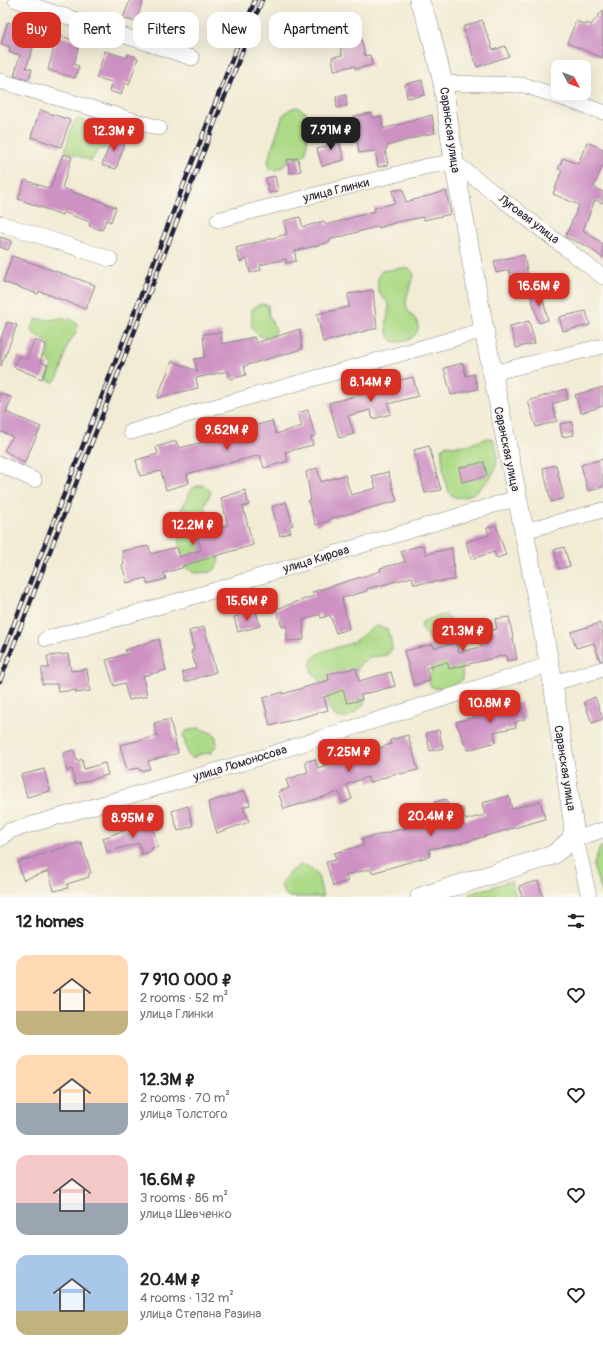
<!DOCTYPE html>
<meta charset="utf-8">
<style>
body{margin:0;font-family:Pangolin,sans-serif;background:#f6f6f6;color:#222;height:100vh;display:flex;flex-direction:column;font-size:15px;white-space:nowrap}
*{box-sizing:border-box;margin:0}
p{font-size:13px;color:#767676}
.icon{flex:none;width:22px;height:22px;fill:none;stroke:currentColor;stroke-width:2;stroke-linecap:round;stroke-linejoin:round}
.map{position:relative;height:897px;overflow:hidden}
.sheet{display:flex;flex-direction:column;background:#fff;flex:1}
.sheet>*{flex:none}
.banner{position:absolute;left:12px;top:12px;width:400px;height:36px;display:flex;gap:8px}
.needle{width:26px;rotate:131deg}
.tools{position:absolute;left:551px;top:60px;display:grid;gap:8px}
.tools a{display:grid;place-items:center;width:40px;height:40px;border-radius:8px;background:#fff;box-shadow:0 4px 16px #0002;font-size:20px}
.price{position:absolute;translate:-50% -34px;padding:0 9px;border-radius:8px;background:#d93025;color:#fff;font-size:13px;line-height:26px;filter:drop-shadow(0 1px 2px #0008)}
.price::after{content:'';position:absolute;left:50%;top:24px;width:12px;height:9px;margin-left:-6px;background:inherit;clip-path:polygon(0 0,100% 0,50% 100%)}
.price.selected{background:#222;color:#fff}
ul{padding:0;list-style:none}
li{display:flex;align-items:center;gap:12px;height:100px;padding:0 16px}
li span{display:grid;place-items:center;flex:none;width:112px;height:80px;border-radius:12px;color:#555}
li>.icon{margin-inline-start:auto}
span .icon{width:48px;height:48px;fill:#fffc;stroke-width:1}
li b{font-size:17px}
h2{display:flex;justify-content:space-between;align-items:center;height:48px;padding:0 16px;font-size:17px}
.chip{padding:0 14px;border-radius:12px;background:#fff;box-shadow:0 4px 16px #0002;font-size:14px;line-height:36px}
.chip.selected{background:#d93025;color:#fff}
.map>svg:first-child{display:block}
.green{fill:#adda87;stroke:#687e61}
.building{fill:#cd91c3}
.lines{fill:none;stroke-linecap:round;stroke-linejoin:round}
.minor-casing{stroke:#8a8788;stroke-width:16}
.tertiary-casing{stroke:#8a8788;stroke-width:20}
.minor{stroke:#fff;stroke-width:15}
.tertiary{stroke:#fff;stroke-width:19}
.rail-casing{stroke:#22223b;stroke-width:4.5}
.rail{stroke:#fbf7ec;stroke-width:3;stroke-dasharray:9;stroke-linecap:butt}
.labels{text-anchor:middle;stroke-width:3;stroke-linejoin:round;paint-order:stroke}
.street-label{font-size:12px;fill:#22223b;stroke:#fbf7ec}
</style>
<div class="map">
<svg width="603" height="897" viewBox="0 0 603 897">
<rect width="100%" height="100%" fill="#fbf7ec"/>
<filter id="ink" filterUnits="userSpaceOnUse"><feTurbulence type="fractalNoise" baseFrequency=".025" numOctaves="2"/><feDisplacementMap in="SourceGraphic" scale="8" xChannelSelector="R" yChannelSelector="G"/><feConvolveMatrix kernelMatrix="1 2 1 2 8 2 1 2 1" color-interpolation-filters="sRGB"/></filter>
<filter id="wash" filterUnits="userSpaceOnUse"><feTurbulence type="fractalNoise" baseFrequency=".012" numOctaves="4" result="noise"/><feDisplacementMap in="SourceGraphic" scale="16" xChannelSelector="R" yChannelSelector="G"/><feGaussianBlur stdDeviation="0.9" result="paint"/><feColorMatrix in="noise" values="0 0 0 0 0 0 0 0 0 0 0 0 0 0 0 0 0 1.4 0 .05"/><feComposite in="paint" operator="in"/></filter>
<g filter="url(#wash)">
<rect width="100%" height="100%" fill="#f2ecd5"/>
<g class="green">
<path d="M297,107L307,113L309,126L306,153L300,158L292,157C285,163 279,174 269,168L268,161L283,115L290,109Z"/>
<polygon points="77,119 107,126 111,129 105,149 98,150 91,161 65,151 72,126"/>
<path d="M401,268L410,269L414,274C412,284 406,294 406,304C406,313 416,316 418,325C420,337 403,345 393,341C382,332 388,317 389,305C387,300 383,298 380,294C376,288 377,276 382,271Z"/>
<path d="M260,304L268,305L269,316L276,330L274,336L262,337C248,330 252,322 252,309Z"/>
<path d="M60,318C65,318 75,319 77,325C79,332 71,338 68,344C63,357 64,371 54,382H52L46,379L52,365L47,359L50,344L33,333L32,326L37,319L51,320Z"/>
<path d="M487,438L493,439C497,447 499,460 495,469C491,482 464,507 450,494C445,490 441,456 442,449L446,445C462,448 472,444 487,438Z"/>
<polygon points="202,485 208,488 211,493 204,505 211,518 219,561 215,569 211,572 194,573 184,566 176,520 191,490 194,487"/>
<path d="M446,615L453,621L467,626L469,634L461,648L463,679C456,686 439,692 430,686C427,676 437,663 434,649C432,639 419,631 422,622L433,617Z"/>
<path d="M377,626L387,629L391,640L392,649L387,655L370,657L360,664C351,678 367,690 364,704C357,711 348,721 337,717C325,710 330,699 324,688C321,681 312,677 311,668C308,649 341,648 351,643C361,638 367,630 377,626Z"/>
<polygon points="198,728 215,734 217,744 211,753 200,754 192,758 188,755 183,735 186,731"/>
<polygon points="603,846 603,895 593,866 600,847"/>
<path d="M301,865C320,866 319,882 323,897H289L283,892L281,882L290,872Z"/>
<polygon points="511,881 516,897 470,897 469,894"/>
</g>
<g id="blocks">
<g class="building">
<polygon points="130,0 143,0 136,22 123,18"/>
<polygon points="603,10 603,58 567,43 576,21 586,25 587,23 591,25"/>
<polygon points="482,20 493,50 505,46 509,56 477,67 463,27"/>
<polygon points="8,22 38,32 26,68 32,69 29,79 14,76 20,55 9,52 10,47 1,44"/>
<polygon points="360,34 365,56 370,55 372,65 355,69 354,66 334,70 332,57 342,55 339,39"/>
<polygon points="57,35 80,42 74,64 79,66 75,78 48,70"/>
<polygon points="105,51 127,58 128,54 138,58 129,85 125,83 121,95 109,91 112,82 96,78"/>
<polygon points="422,80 425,95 407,98 405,84"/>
<polygon points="346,95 347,106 337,108 336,97"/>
<polygon points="40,110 70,120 61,147 31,137"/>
<polygon points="371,113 372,118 381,116 383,129 432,115 435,133 418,136 418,137 387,146 387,149 385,149 388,165 378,167 375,151 359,153 356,133 357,133 354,116"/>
<polygon points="337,133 344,160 322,166 317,149 327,146 325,136"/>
<polygon points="113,135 126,140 116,169 102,165"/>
<polygon points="587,142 603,149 603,165 594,187 603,192 603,203 595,200 583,230 603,244 603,258 587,246 565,237 579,205 553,194 562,170 558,169 563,158 578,164"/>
<polygon points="63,154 72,157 62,188 116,207 111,222 106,220 102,230 89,226 90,222 63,212 62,215 18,199 25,180 50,189"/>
<polygon points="298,158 301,171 290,173 287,160"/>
<polygon points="275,176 278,191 269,193 266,178"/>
<polygon points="403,189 406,202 446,191 451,214 424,220 423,217 397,222 379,228 379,226 329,240 330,242 295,251 296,261 286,263 286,259 260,265 261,270 250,273 247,259 240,262 236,248 287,234 284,221 300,217 303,227 324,221 326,225 375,211 374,208 395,203 392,191"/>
<polygon points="0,237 12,241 8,250 0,247"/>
<polygon points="524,255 528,276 511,280 509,270 496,273 494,261"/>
<polygon points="12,256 95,285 86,309 39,291 38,294 3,282"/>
<polygon points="373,290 377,328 323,342 317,314 349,307 348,294"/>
<polygon points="541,291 548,320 539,323 530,294"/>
<polygon points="586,311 590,325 563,331 559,317"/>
<polygon points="529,321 535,343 516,348 510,326"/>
<polygon points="7,322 17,325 1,366 0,341"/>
<polygon points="300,329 302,349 244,366 246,375 230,379 228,371 196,378 198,388 157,398 172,361 197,371 194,359 205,357 203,334 221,332 222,344 254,337 256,343"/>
<polygon points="34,340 46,344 40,362 48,365 42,379 14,367 18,356 27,359"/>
<polygon points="463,363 466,376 474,374 478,389 451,395 444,368"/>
<polygon points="413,377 418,396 388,404 391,414 373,419 370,410 348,416 354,434 339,438 329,403 363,394 362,390"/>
<polygon points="603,387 603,406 581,413 575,395"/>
<polygon points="566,389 568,399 552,404 557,421 536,427 528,401"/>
<polygon points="0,393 12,398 6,412 41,427 24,463 4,450 13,437 0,431"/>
<polygon points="308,410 315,436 311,437 313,445 285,452 288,461 264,468 260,455 209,468 187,474 189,483 166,490 161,471 140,476 136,460 158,454 156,447 176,441 179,448 219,438 219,435 272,421 276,434 302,426 298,413"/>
<polygon points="572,422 574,435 562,437 560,424"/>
<polygon points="429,446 441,490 425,493 414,450"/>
<polygon points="603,459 603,487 588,491 581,465"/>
<polygon points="484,462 487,476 462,482 459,468"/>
<polygon points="556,465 564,498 551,502 543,468"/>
<polygon points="317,468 321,482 345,475 351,495 376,488 372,476 388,472 397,501 329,519 329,521 316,525 308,501 311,500 306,472"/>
<polygon points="245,490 249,505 243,507 253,545 182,566 182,568 164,573 166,579 147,584 146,578 127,583 122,565 124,565 122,551 149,546 151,554 177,547 179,557 201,550 197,534 228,525 221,498"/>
<polygon points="286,502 293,525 289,527 291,532 280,536 272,507"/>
<polygon points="496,525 506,555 497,558 494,552 471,559 466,542 489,535 487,528"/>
<polygon points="423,545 426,554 452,548 455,580 414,584 412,577 367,589 367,591 342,598 349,629 336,633 330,615 321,618 320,614 303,620 304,640 287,641 287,626 282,627 276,609 314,596 312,592 381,571 380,568 405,562 401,551"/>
<polygon points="564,547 570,566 559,569 554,550"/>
<polygon points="256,611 260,626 238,632 234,617"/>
<polygon points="509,617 517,659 507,661 506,655 449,669 447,662 426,668 430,681 414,685 404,651 433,644 434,648 456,643 459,652 481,647 478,633 497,629 495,619"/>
<polygon points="600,623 603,634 603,660 600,661 594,643 576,648 571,632"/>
<polygon points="204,627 216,672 185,682 182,672 196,668 191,651 194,650 189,631"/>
<polygon points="159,639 166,670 143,676 147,696 129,700 124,683 114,686 106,660 127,654 125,650"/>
<polygon points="68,654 71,671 87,669 90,691 76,693 76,690 58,692 57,684 42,684 42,668 49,668 47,656"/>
<polygon points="356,668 359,681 391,672 395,686 361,695 362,700 347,703 343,690 324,697 328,710 270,726 263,698 283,692 283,694 329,680 328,674"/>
<polygon points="498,697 500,707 521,702 525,719 515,722 516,727 494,732 496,742 467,750 456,722 492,712 488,700"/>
<polygon points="595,697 603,719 592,723 584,702"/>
<polygon points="170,719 178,753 148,761 150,769 140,771 139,768 127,770 120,745 157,736 154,723"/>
<polygon points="439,730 443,748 430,751 426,733"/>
<polygon points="408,735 418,770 400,774 399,772 369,783 368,777 347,784 352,799 343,803 339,792 284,809 278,792 289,788 286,780 308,772 305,762 315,759 318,768 391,744 390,740"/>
<polygon points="74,750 77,761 82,759 84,769 105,763 108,775 75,784 72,769 67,771 63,753"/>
<polygon points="44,769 50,791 27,797 21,775"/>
<polygon points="245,791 250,805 243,807 249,822 217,833 208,802"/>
<polygon points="509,796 512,809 540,801 545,819 462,843 429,849 430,856 372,873 370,869 346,875 348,881 333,886 326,862 336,860 334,853 364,845 362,839 438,820 434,802 446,799 449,810 463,808 465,820 485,815 482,803"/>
<polygon points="188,806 193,826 178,831 172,811"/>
<polygon points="151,821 158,847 151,848 152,851 142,854 139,843 107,852 103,838"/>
<polygon points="81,842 91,873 88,874 89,877 67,884 68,888 54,891 49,871 23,880 18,862"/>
<polygon points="538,881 543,897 522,897 519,886"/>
</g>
</g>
</g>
<g filter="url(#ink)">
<use href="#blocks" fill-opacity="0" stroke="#8a8788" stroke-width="1"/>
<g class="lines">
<defs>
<g id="minor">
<polyline points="16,0 192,58"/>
<polyline points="0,81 159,128"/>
<polyline points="443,83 524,85 603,112"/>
<polyline points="218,220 428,166 454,162 603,277"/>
<polyline points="0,223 110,259"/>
<polyline points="492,373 603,346"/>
<polyline points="131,432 186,415 484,330"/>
<polyline points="0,464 34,480"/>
<polyline points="524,531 603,510"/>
<polyline points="46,639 202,594 517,498"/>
<polyline points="553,683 603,669"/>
<polyline points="0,839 9,831 246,762 548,665"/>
<polyline points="589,897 579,852 571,840 603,830"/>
</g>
<polyline id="tertiary" points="419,0 429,26 443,83 454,162 484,330 524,531 553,683 574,828 571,840 553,855 420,897"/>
</defs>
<use href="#minor" class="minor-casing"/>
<use href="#tertiary" class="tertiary-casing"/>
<use href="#minor" class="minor"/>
<use href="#tertiary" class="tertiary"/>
<defs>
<g id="rail">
<polyline points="0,660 255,0"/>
<polyline points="0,681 262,0"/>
</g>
</defs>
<use href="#rail" class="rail-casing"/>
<use href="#rail" class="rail"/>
</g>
</g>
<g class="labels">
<g class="street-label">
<text transform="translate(450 130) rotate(82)" y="4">Саранская улица</text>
<text transform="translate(336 190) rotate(-14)" y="4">улица Глинки</text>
<text transform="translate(529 219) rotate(37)" y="4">Луговая улица</text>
<text transform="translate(507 449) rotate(78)" y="4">Саранская улица</text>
<text transform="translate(316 559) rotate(-17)" y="4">улица Кирова</text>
<text transform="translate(240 763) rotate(-17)" y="4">улица Ломоносова</text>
<text transform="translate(565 768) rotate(81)" y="4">Саранская улица</text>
</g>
</g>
</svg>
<div class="tools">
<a><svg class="needle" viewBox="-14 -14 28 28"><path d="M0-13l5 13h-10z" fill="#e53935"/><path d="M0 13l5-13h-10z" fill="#767676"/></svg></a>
</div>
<b class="price selected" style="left:331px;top:151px">7.91M ₽</b>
<b class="price" style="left:114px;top:152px">12.3M ₽</b>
<b class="price" style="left:539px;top:307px">16.6M ₽</b>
<b class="price" style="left:371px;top:403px">8.14M ₽</b>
<b class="price" style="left:227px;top:451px">9.62M ₽</b>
<b class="price" style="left:193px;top:546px">12.2M ₽</b>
<b class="price" style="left:247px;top:622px">15.6M ₽</b>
<b class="price" style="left:463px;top:652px">21.3M ₽</b>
<b class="price" style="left:490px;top:724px">10.8M ₽</b>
<b class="price" style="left:349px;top:773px">7.25M ₽</b>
<b class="price" style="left:431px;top:837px">20.4M ₽</b>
<b class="price" style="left:133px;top:839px">8.95M ₽</b>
<div class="banner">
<a class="chip selected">Buy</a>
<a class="chip">Rent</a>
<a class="chip">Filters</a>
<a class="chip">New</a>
<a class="chip">Apartment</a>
</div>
</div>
<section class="sheet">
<h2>12 homes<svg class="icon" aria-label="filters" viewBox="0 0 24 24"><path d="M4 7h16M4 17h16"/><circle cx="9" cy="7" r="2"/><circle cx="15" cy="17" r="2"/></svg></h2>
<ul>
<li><span style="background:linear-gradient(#ffd9b3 70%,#c2b280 0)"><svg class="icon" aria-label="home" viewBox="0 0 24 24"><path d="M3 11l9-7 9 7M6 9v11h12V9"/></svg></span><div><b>7 910 000 ₽</b><p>2 rooms · 52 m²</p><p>улица Глинки</p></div><svg class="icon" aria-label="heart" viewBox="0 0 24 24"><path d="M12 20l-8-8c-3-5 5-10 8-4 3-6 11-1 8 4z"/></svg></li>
<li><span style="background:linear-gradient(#ffd9b3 60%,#9aa5b1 0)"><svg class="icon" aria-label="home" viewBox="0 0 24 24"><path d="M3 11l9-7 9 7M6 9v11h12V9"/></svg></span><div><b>12.3M ₽</b><p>2 rooms · 70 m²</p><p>улица Толстого</p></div><svg class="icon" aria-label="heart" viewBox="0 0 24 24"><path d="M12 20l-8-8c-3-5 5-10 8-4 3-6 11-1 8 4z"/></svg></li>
<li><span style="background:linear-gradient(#f6c9c9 60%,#9aa5b1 0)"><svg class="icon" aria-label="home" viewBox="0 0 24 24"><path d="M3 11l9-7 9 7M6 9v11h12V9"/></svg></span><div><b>16.6M ₽</b><p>3 rooms · 86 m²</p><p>улица Шевченко</p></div><svg class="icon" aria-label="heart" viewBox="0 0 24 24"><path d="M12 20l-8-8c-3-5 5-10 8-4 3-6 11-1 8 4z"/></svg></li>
<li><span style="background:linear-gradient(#a9c7e8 70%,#c2b280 0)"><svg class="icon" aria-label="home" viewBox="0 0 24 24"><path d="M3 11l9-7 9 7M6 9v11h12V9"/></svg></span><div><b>20.4M ₽</b><p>4 rooms · 132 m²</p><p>улица Степана Разина</p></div><svg class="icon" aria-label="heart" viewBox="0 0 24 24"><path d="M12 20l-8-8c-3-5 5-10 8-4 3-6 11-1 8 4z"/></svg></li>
</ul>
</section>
